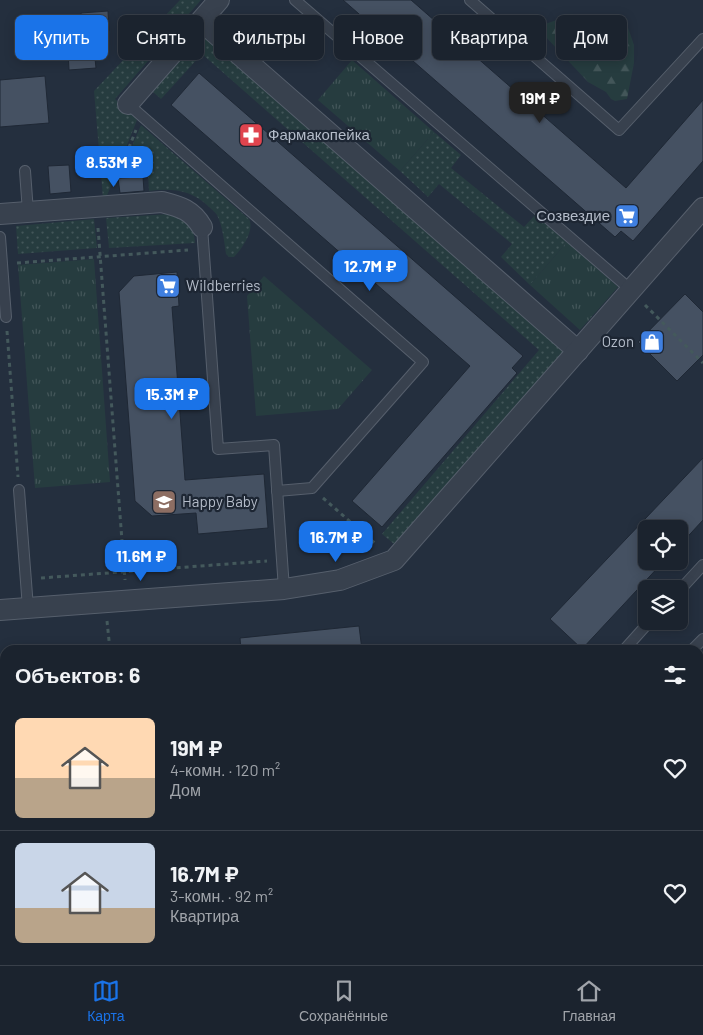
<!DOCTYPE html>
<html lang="ru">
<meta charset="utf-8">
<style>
body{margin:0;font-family:Barlow,sans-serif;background:#242b36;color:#f1f3f6;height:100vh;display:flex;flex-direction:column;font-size:19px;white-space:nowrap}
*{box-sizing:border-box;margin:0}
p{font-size:16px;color:#a0a4aa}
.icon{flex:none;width:28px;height:28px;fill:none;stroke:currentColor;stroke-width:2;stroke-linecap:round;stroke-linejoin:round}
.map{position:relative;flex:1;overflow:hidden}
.drawer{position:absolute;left:0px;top:645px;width:704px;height:320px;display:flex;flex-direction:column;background:#1b232e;border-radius:15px 15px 0 0;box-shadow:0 2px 12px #0003,0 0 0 1px #39404a}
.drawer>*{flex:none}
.hud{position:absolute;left:15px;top:15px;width:674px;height:45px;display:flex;gap:10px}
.tools{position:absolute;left:638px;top:520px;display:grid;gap:10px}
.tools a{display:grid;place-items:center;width:50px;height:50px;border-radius:8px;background:#1b232e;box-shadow:0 2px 12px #0003,0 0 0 1px #39404a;font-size:25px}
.price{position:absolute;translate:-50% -42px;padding:0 11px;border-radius:10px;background:#1a73e8;color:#fff;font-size:16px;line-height:32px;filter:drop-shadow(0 1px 2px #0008)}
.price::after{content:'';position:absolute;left:50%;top:30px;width:15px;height:11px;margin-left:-8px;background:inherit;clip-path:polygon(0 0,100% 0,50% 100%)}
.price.selected{background:#222;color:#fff}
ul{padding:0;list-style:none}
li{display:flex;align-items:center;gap:15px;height:125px;padding:0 15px}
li+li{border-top:1px solid #39404a}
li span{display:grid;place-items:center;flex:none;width:140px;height:100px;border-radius:8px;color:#555}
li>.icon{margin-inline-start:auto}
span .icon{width:60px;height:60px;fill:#fffc;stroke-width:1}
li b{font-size:21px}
h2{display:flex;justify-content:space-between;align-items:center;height:60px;padding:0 15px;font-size:21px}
.pill{padding:0 18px;border-radius:8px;background:#1b232e;box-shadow:0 2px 12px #0003,0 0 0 1px #39404a;font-size:18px;line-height:45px}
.pill.selected{background:#1a73e8;color:#fff}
.dock{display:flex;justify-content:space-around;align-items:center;height:70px;border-top:1px solid #39404a;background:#1b232e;font-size:14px;color:#a0a4aa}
.dock a{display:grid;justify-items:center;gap:2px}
.dock .selected{color:#1a73e8}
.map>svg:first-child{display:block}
.grass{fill:url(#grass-dots)}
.forest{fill:url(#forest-firs)}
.park{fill:url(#park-tufts)}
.building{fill:#455162;stroke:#1f2835}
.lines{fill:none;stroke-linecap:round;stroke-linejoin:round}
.service-casing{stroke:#565f6c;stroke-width:12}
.minor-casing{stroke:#565f6c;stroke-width:22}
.path{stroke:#44595c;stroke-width:3;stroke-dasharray:4 4;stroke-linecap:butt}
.service{stroke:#38414e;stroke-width:10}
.minor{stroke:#38414e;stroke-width:20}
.labels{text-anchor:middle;stroke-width:4.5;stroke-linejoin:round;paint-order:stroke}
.poi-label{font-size:15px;fill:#b4bcc9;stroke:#1d2633;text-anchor:start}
</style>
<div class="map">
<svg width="703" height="965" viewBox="0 0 703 965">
<defs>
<pattern id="grass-dots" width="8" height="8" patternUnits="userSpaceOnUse" patternTransform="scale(1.25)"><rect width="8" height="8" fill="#263c3f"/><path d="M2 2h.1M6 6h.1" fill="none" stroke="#435659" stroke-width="1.8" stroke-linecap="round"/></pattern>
<pattern id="forest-firs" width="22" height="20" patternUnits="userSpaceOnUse" patternTransform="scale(1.25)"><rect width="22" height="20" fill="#263c3f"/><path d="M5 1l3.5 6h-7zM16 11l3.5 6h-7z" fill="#435659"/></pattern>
<pattern id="park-tufts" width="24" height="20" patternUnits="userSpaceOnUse" patternTransform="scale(1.25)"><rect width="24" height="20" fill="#263c3f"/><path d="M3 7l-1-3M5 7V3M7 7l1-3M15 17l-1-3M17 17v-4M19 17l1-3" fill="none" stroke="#435659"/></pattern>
</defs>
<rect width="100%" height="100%" fill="#242f3e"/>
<g class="grass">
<polygon points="180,0 201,0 115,99 137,120 106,198 103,198 94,91"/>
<polygon points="205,31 574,351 399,548 382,534 539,350 202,54 161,99 153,92"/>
<path d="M141,125L249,219C255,230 242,249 234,257H229L226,254C224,241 223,227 217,215C215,212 211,209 208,206C191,190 172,188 149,191L148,173L120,175Z"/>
<polygon points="434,132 461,155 451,168 524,227 535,215 567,242 530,285 501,257 512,244 439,184 428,197 400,171"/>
<path d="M170,214C186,220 194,226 195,243L109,248L106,218Z"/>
<polygon points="94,219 97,248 18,254 16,226"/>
</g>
<polygon class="forest" points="597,14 626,22 634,45 634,63 627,99 615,101 611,99 606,92 588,82 544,35 545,24 560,19"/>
<g class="park">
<polygon points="352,60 434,132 400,171 318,100"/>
<polygon points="567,242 618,287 580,330 530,285"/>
<polygon points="94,259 110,482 35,488 18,265"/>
<polygon points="264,276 372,370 338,409 256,416 247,296"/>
<polygon points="455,960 508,960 503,965 460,965"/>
</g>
<g class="building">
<polygon points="343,0 411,0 626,188 703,100 703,161 633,241 621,231 615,237"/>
<polygon points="108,11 109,31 83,33 81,13"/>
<polygon points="94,49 96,68 69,70 68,51"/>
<polygon points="199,73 523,356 512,368 517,373 382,527 352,501 470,366 171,105"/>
<polygon points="45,76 49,123 0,127 0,80"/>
<polygon points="69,165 71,192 50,194 48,166"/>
<polygon points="143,177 144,191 120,193 118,178"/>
<polygon points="177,272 179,306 172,307 185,480 264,474 268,528 198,534 196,513 152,516 135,501 119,292 134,276"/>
<polygon points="685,294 703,312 703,355 677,381 638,342"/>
<polygon points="703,458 703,520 679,546 679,529 646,529 646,561 664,561 582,649 550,619"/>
<polygon points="359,626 362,650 241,650 240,638"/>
</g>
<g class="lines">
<defs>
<g id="service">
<polyline points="295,0 631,290"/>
<polyline points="470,0 619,130 703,39"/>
<polyline points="128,104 423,362 312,488 277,491"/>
<polyline points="25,171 28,212"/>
<polyline points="202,227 218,449 274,445 284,589"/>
<polyline points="0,237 6,317"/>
<polyline points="19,490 28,608"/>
<polyline points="679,591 703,565"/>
<polyline points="624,650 650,621"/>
<polyline points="692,650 703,639"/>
<polyline points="699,797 703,793"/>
<polyline points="0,905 5,905"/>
<polyline points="699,905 703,900"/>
<polyline points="0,936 5,935"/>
<polyline points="165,960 170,965"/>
<polyline points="605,960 610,965"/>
<polyline points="329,965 334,960"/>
<polyline points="386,965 391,960"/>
<polyline points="536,965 541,960"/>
<polyline points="640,965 645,960"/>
</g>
<g id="minor">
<polyline points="201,21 578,351"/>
<polyline points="128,104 219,0"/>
<path d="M0,214L162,202C181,207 192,210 202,227"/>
<polyline points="0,610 284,589 340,580 394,560 703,208"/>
</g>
</defs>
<use href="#service" class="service-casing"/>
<use href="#minor" class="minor-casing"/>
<g class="path">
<polyline points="114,185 136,130"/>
<polyline points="98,228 125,580"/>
<polyline points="17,263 188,250"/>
<polyline points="645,305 703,363"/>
<polyline points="7,331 18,477"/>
<polyline points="323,498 377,545"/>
<polyline points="41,578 267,561"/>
<polyline points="107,621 110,650"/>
<polyline points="699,859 703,855"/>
<polyline points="448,960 453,965"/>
</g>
<use href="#service" class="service"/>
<use href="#minor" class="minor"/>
</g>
<defs>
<symbol id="pharmacy-square" viewBox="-11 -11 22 22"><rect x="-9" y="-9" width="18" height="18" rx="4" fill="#e0444e" stroke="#1d2633"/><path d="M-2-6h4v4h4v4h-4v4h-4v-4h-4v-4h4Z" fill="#fff"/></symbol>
<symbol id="supermarket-square" viewBox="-11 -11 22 22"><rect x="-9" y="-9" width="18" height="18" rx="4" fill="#3f7fe0" stroke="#1d2633"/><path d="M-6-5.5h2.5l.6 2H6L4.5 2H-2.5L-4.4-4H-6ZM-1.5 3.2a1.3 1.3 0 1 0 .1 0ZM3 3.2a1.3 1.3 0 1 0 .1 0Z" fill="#fff"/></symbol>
<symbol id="shop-square" viewBox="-11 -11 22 22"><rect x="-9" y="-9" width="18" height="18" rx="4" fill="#3f7fe0" stroke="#1d2633"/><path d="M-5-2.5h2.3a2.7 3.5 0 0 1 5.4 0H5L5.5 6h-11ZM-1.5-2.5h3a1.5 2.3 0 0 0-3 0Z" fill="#fff"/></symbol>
<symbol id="school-square" viewBox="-11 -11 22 22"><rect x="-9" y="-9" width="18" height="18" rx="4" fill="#8d6e63" stroke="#1d2633"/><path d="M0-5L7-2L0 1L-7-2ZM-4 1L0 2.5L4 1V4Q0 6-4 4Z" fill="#fff"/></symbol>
</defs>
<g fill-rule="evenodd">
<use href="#pharmacy-square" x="237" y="121" width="28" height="28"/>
<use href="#supermarket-square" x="613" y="202" width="28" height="28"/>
<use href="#supermarket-square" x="154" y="272" width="28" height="28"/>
<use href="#shop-square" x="638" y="328" width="28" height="28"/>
<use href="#school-square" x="150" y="488" width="28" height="28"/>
</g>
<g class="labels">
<g class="poi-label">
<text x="268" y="140">Фармакопейка</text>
<text x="610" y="221" text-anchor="end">Созвездие</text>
<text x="186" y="291">Wildberries</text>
<text x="634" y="347" text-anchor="end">Ozon</text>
<text x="182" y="507">Happy Baby</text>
</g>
</g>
</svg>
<div class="tools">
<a><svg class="icon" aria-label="locate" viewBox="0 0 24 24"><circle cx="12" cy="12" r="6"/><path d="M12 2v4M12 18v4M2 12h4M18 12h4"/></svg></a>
<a><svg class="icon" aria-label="layers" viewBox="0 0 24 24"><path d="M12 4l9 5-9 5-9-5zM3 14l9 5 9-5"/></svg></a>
</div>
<b class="price selected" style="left:540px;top:124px">19M ₽</b>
<b class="price" style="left:114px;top:188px">8.53M ₽</b>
<b class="price" style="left:370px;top:292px">12.7M ₽</b>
<b class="price" style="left:172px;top:420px">15.3M ₽</b>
<b class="price" style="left:336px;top:563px">16.7M ₽</b>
<b class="price" style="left:141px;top:582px">11.6M ₽</b>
<div class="hud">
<a class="pill selected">Купить</a>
<a class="pill">Снять</a>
<a class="pill">Фильтры</a>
<a class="pill">Новое</a>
<a class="pill">Квартира</a>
<a class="pill">Дом</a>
</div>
<section class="drawer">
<h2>Объектов: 6<svg class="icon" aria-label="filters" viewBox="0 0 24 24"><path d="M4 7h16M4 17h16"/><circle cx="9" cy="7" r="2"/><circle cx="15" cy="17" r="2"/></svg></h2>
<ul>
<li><span style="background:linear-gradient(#ffd9b3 60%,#b9a48a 0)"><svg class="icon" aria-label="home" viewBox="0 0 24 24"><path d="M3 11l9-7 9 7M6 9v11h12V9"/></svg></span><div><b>19M ₽</b><p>4-комн. · 120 m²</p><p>Дом</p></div><svg class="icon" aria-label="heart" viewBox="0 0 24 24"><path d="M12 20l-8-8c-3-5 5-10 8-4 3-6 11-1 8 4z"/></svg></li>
<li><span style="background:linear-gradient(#c9d6e8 65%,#b9a48a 0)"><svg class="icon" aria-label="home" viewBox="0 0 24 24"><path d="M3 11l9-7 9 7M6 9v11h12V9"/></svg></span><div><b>16.7M ₽</b><p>3-комн. · 92 m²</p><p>Квартира</p></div><svg class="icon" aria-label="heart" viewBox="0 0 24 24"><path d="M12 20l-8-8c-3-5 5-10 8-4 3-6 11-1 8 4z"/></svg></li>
</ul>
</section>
</div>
<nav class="dock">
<a class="selected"><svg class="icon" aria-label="map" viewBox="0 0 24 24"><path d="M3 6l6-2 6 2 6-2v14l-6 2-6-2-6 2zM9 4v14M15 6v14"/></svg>Карта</a>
<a><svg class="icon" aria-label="saved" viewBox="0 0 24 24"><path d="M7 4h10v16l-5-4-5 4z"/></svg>Сохранённые</a>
<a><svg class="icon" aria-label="home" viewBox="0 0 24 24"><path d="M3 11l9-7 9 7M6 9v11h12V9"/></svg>Главная</a>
</nav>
